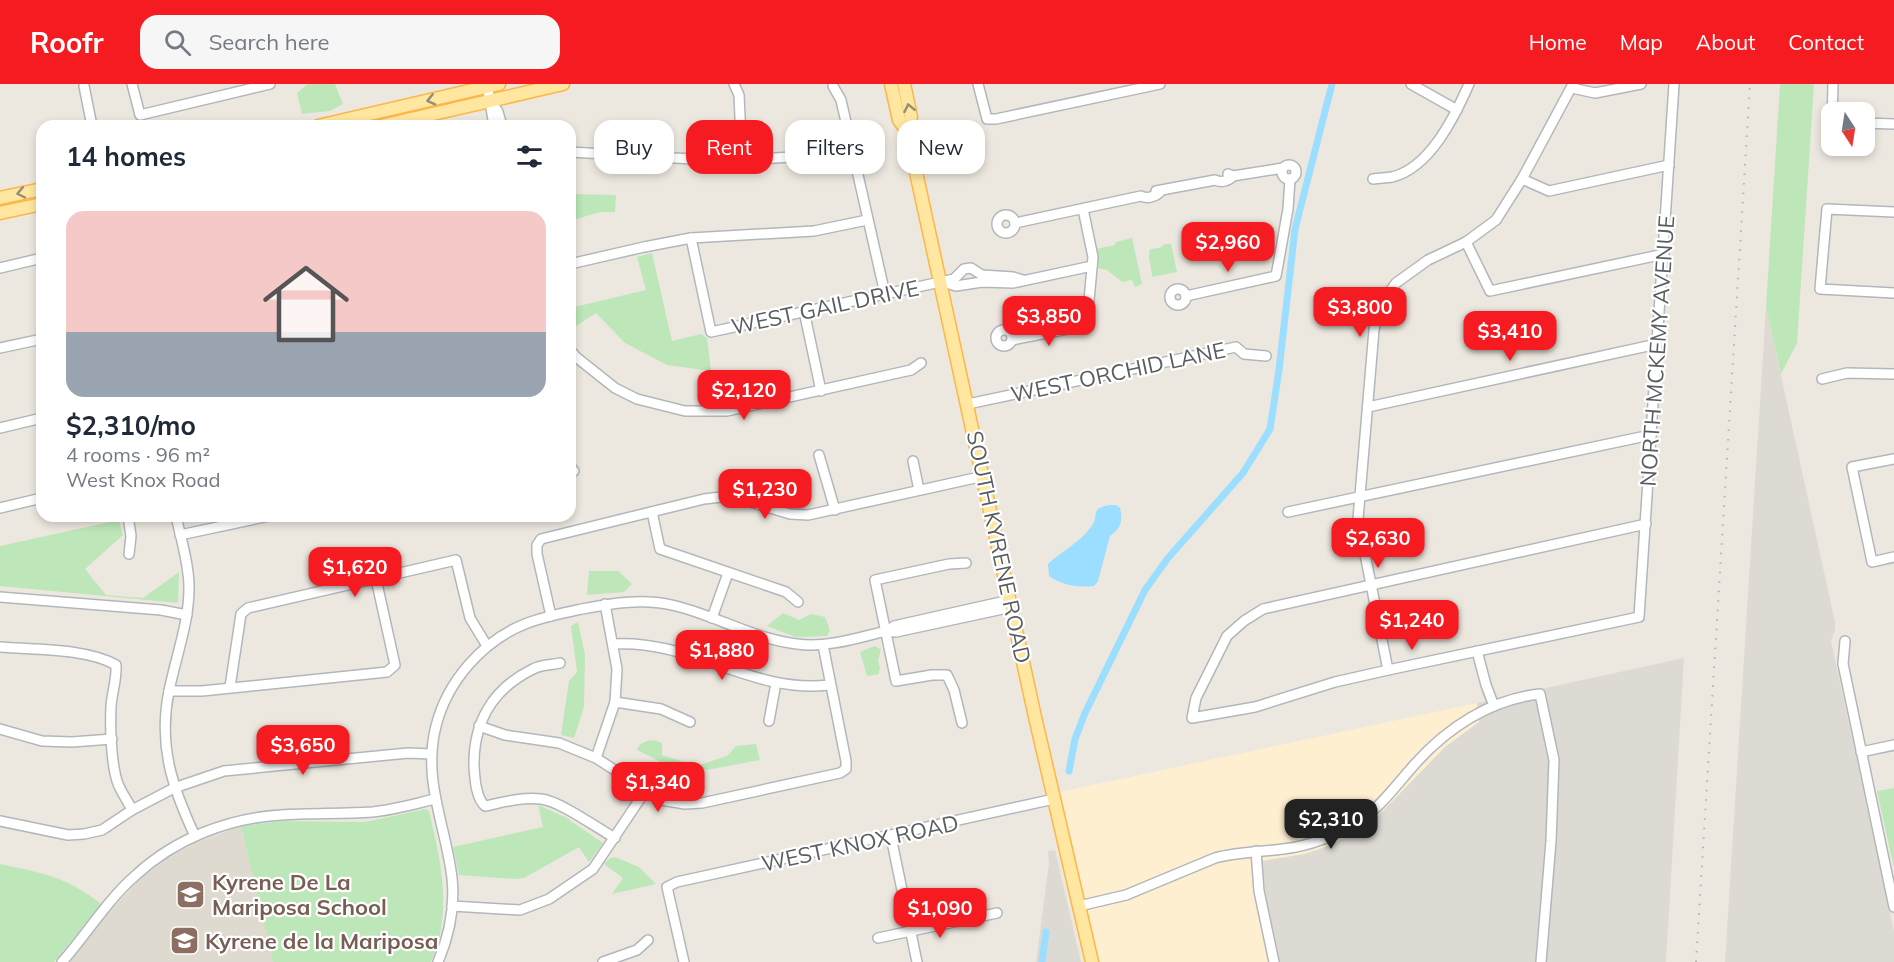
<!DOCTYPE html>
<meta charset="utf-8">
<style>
body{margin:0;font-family:Mulish,sans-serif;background:#f6f6f7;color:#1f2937;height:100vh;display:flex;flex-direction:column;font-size:22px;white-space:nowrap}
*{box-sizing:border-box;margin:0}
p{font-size:20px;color:#747a83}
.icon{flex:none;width:33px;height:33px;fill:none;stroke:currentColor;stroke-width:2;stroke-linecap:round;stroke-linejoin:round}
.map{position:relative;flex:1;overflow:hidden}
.details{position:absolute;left:36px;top:36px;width:540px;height:402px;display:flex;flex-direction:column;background:#fff;border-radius:18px;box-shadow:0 3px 9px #0003}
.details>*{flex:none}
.top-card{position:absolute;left:594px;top:36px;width:570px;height:54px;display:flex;gap:12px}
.needle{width:39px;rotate:168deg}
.tools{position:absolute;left:1821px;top:18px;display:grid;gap:12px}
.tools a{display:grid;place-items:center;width:54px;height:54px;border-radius:12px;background:#fff;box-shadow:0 3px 9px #0003;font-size:30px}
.price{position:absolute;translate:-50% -51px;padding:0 14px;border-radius:12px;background:#f61b21;color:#fff;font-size:20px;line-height:39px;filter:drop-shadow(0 2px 3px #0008)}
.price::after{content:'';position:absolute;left:50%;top:36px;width:18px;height:14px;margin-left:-9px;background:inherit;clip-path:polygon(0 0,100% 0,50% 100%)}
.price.on{background:#222;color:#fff}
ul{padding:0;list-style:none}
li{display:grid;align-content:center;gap:12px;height:318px;padding:0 30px}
li span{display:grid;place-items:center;height:186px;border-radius:18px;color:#555}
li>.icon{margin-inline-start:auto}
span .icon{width:108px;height:108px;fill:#fffc;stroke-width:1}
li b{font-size:26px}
h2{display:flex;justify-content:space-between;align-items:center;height:72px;padding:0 30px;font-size:26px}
.tag{padding:0 21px;border-radius:18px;background:#fff;box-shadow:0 3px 9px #0003;font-size:21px;line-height:54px}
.tag.on{background:#f61b21;color:#fff}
header{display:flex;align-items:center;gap:36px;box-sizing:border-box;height:84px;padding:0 30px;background:#f61b21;color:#fff}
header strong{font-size:28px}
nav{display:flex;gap:33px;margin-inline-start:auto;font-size:21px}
.search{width:420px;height:54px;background:#f6f6f7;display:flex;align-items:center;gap:15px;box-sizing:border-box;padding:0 21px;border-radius:18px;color:#747a83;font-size:22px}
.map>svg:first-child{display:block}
.commercial{fill:#ffefd1}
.industrial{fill:#dddad4}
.education{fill:#dfdacf}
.green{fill:#bde7b8}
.water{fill:#9cdeff}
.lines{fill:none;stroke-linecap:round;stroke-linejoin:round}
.canal{stroke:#9cdeff;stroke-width:7}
.minor-casing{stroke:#b2b7bb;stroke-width:12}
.major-casing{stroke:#fcb748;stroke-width:15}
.minor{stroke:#fff;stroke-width:9}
.major{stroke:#ffe6a1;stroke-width:12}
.rail{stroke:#b1b2b2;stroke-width:2;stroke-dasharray:1.5 8;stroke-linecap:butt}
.oneway{stroke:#928d77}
.labels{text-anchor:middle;stroke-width:4.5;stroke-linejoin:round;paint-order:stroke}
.street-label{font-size:22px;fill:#585d61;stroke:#fff}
.education-label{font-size:22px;font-weight:bold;fill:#785e54;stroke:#fff;text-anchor:start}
</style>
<header>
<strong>Roofr</strong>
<div class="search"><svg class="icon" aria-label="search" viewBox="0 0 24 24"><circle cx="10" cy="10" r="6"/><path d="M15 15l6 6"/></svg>Search here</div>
<nav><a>Home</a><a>Map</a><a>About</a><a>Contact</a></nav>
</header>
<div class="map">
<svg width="1894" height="878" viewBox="0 0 1894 878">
<rect width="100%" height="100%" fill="#ede8df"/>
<polygon class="commercial" points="1477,619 1479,638 1445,663 1378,732 1332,761 1304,770 1262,777 1266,813 1280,878 1099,878 1060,708"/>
<g class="industrial">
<polygon points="1766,223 1835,538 1835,547 1831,557 1894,847 1894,878 1725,878"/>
<polygon points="1684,574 1666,878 1280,878 1266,813 1262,777 1304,770 1332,761 1378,732 1445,663 1479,638 1477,619"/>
<polygon points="1055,766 1081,878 1036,878 1049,779 1048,767"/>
</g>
<polygon class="education" points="241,742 273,878 70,878 102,836 140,795 169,773 195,759"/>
<g class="green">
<polygon points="308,0 335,0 343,20 330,27 302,30 297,9"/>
<polygon points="1780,0 1814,0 1797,259 1781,290 1766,223"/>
<polygon points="570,110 616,111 615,128 600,128 570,137"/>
<polygon points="1132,154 1142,200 1135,203 1132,196 1122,198 1107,186 1097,184 1096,165 1115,161 1116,158"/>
<path d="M1165,160H1171L1177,188L1152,193C1152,183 1147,175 1150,165L1160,164Z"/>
<polygon points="652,169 672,257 701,250 707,254 711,287 667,281 625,259 596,229 570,246 570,224 646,206 637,173"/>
<polygon points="119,436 123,451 85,485 106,511 143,514 179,488 178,519 0,502 0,462"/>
<polygon points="589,487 618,487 632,500 624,508 587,511"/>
<polygon points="783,529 799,536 811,530 825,533 830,546 827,552 795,553 767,542"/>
<polygon points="578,538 585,571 584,623 574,654 561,651 569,597 577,588 571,542"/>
<polygon points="874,562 881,565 878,577 880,583 879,590 867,592 860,568"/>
<path d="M654,656L662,659V671L696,682L727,672L736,662L756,660L760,676L685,690L637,666C640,658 646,657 654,656Z"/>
<polygon points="1894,704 1894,784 1877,707"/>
<polygon points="538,721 565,733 603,759 589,778 579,763 524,794 515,795 459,791 453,763 543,743"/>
<path d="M426,725L429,727C441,778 453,828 431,878H273L241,742L282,737L365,738Z"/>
<polygon points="615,773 639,783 656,800 612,810 623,794 604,780 610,774"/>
<path d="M0,780C42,789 66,792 101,820L54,878H0Z"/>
</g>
<path class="water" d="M1109,421H1116L1120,424C1123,436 1121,445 1110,452L1098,497L1094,502C1078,504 1062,501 1049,492L1048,480C1062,467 1079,459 1091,443C1100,431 1089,425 1109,421Z"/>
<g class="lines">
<g class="canal">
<polyline points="1069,687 1075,655 1085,629 1145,506 1168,474 1243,389 1270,345 1279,286 1295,145 1332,0"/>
<polyline points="1042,878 1046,848"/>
</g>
<defs>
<g id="minor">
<polyline points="132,0 140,31 270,0"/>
<polyline points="487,0 494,42"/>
<polyline points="734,0 739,11 742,76"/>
<polyline points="978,0 987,35 996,35 1160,0"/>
<polyline points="1411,0 1457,26"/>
<polyline points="84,2 92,42"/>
<polyline points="833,2 841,16 885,210"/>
<polyline points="1572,4 1595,9 1641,0"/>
<polyline points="491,17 498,28 502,42"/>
<polyline points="1832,37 1833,0"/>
<polyline points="1864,39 1894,40"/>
<polyline points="570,68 727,77 791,73 851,61"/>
<polyline points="649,73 650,43"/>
<circle cx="1289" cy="88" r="7"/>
<polyline points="1228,90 1233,92 1283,84"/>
<path d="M1373,95C1380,94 1386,94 1392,93C1430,84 1455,32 1469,0"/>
<polyline points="1522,95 1549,107 1669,81"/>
<path d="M1156,107L1215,96C1221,99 1229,97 1233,92"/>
<polyline points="1894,128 1827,125 1820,205 1894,209"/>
<circle cx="1006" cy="140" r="9"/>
<path d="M1015,139L1141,112C1147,115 1155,113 1160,108"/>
<polyline points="691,154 711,248 954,195 964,185 971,184 982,191 1013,193 1023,196"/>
<polyline points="1466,158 1490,207 1664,170"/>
<polyline points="570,180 644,163 691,154 814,147 867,136"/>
<polyline points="0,184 42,174"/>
<polyline points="943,198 956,202 982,198 1013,199 1092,182"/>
<circle cx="1178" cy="213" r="8"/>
<polyline points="1186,212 1276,192 1288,125 1290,95"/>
<polyline points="804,227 821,307"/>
<circle cx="1004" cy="254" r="8"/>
<polyline points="1012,256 1083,242 1087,238 1093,173 1083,125"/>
<polyline points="0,264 42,255"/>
<polyline points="570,266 576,273 615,304 637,315 685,327 727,327 911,286 921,279"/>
<polyline points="1822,295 1847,289 1894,290"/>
<polyline points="968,320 1236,263 1244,270 1266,272"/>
<polyline points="1368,323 1657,260"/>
<polyline points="0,344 42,334"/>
<polyline points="819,371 835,426"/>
<polyline points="1894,375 1852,383 1872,478 1894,473"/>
<polyline points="913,377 919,406"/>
<polyline points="570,382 574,387"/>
<polyline points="0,424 42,414"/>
<polyline points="652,428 660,465 786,508 798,518"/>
<polyline points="1288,428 1641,353 1651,353"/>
<polyline points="128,432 131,452 129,470"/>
<path d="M176,432C181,455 189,480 189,504C189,539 176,572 169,607C158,661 172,703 195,752"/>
<polyline points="1646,440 1263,525 1244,537 1227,552 1196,614 1192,634 1255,623 1335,598 1388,586 1639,533 1674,0"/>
<polyline points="180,451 269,432"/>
<polyline points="0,513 161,526 187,531"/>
<polyline points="551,532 537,470 537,461 541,455 704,415 730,412 790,430 808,431 984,392"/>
<polyline points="712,534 728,489"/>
<polyline points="886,547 894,542 1010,516"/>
<polyline points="1845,557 1843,580 1894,823"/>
<path d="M613,560C692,555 750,610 829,601"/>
<path d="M0,563C35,566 86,564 116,581C117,595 112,608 111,622C110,643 111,677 117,697C120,707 128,717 132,726"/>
<polyline points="1477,567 1486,601 1494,622"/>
<path d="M560,579C551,581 540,581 533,585C492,605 473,639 474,683C475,696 476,714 485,722C504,718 521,713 541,715C560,717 597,744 615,754"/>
<polyline points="1388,586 1358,435 1374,246 1380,221 1396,199 1428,176 1466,158 1496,136 1522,95 1573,0"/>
<polyline points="230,603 241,530 248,524 456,476 470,534 487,562"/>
<polyline points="169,607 202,607 387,588 395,581 376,495"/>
<polyline points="615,618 661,625 690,638"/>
<polyline points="769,637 776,599"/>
<polyline points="962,639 954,606 947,591 932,591 896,597 875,496 949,480 966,479"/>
<polyline points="479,642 505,651 559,659 596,674 661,716 685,720 702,719 840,689 846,685 846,677 823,561"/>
<polyline points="0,645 42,657 72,658 112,655"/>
<polyline points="1861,668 1894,661"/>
<polyline points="596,674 615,618 617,585 605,520"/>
<polyline points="0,737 68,751 84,750 102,746 132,726 174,704 224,687 408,669 431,670"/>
<polyline points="891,753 917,878"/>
<polyline points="1256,767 1259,807 1274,878"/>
<polyline points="452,822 520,826 549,815 593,785 646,706"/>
<path d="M1079,822L1126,811L1215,774C1237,768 1260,768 1283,765C1311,762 1337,751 1360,736C1382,722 1397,700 1415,680C1447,644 1491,615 1540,610L1554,676L1551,757L1541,878"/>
<polyline points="878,854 997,829"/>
<path d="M62,878C87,850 107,816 136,791C175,755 228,734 281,731C311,729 342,730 372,728C393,726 414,720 435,715"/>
<path d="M438,878C449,852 455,822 452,794C446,742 422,696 436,642C447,598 482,557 525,540C543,533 563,529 582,525C613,519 644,514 676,522C717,532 754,555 797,560C827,564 857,554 886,547L896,548L1012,523"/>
<polyline points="603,878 637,866 648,856"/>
<polyline points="684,878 667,803 677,798 1054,715"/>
</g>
<g id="major">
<polyline points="891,0 899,36 907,47 1035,633 1092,878"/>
<polyline points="904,0 911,33 907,47"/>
<polyline points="318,42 499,0"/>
<polyline points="381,42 563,0"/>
<polyline points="0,114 42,105"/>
<polyline points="0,129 42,120"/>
</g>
</defs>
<use href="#minor" class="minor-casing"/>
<use href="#major" class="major-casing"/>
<use href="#minor" class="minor"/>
<use href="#major" class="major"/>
<polyline class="rail" points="1696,878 1750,0"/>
</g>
<defs><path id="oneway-chevron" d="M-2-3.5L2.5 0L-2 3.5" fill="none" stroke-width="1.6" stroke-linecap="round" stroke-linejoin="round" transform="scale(1.5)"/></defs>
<g class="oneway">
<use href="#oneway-chevron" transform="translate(431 16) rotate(167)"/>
<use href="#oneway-chevron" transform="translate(909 24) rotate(-102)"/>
<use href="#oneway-chevron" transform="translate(21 109) rotate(168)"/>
</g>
<defs>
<symbol id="school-square" viewBox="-11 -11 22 22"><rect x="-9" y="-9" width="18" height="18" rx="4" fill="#8d6e63" stroke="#fff"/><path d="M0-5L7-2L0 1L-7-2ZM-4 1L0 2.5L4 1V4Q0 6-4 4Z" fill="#fff"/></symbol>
</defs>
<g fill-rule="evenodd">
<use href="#school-square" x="174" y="794" width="33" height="33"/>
<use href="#school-square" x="168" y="840" width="33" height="33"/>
</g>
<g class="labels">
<g class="street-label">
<text transform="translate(825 223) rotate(-12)" y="8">WEST GAIL DRIVE</text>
<text transform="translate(1657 267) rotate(-86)" y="8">NORTH MCKEMY AVENUE</text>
<text transform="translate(1118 288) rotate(-12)" y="8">WEST ORCHID LANE</text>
<text transform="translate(999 463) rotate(78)" y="8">SOUTH KYRENE ROAD</text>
<text transform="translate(860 759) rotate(-12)" y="8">WEST KNOX ROAD</text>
</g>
<g class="education-label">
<text x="212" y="806">Kyrene De La<tspan x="212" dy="25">Mariposa School</tspan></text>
<text x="205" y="865">Kyrene de la Mariposa</text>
</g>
</g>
</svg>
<div class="tools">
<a><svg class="needle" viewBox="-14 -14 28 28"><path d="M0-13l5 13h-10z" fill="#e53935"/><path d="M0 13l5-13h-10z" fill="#747a83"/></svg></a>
</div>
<b class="price" style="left:1228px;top:189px">$2,960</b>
<b class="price" style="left:1360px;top:254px">$3,800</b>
<b class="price" style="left:1049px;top:263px">$3,850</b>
<b class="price" style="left:1510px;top:278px">$3,410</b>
<b class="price" style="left:744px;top:337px">$2,120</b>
<b class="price" style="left:765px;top:436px">$1,230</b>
<b class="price" style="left:1378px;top:485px">$2,630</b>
<b class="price" style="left:355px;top:514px">$1,620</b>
<b class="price" style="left:1412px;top:567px">$1,240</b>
<b class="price" style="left:722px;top:597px">$1,880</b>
<b class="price" style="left:303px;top:692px">$3,650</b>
<b class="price" style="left:658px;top:729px">$1,340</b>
<b class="price on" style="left:1331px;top:766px">$2,310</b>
<b class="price" style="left:940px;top:855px">$1,090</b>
<div class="top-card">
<a class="tag">Buy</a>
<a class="tag on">Rent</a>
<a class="tag">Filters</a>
<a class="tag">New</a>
</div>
<section class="details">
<h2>14 homes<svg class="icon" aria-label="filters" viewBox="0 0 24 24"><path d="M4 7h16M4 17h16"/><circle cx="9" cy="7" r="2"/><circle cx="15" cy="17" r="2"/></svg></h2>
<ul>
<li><span style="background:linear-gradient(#f6c9c9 65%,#9aa5b1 0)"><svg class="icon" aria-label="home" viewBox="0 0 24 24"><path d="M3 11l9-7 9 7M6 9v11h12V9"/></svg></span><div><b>$2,310/mo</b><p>4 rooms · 96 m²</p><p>West Knox Road</p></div></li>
</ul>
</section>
</div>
